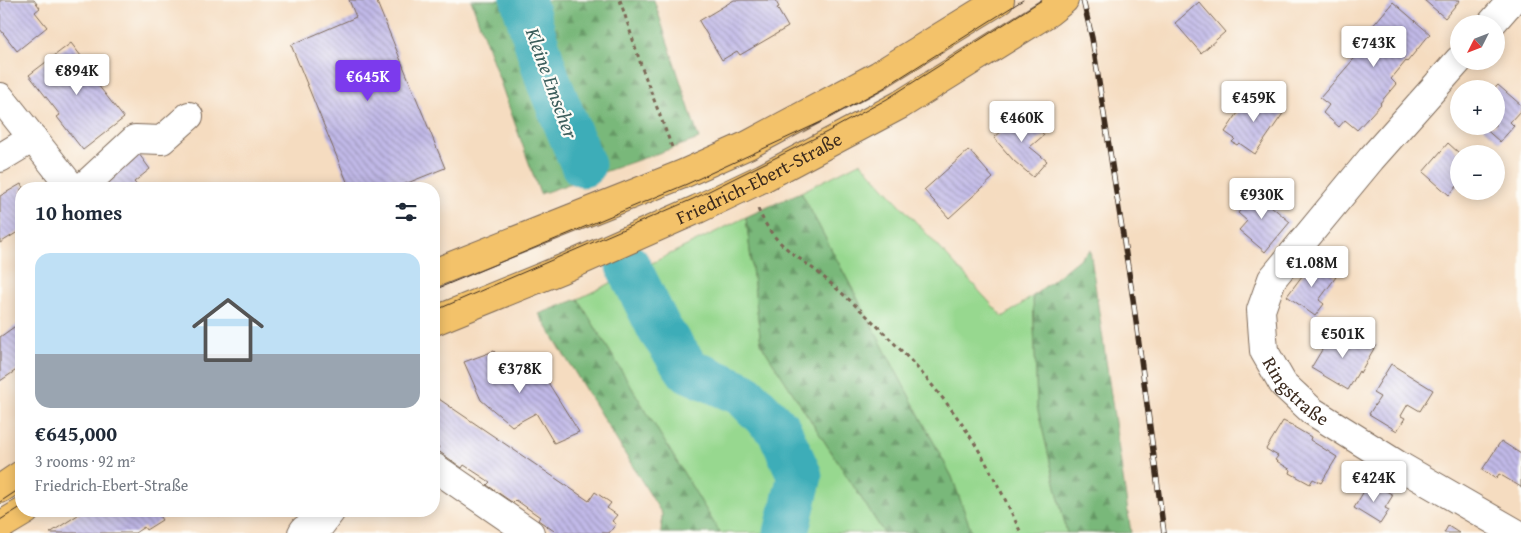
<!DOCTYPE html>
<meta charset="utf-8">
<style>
body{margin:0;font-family:"Gentium Book Plus",serif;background:#f6f6f7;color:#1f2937;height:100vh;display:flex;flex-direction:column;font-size:19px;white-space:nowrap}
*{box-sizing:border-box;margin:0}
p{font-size:16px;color:#747a83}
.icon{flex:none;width:28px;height:28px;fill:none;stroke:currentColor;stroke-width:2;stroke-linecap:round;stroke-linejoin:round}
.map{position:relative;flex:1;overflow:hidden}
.drawer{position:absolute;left:15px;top:182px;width:425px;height:335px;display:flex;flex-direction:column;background:#fff;border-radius:20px;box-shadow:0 2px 12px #0003}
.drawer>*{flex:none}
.needle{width:32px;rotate:228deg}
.controls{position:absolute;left:1450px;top:15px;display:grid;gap:10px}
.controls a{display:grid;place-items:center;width:55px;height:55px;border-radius:50%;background:#fff;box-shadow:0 2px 12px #0003;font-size:25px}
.price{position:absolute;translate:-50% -42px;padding:0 11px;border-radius:5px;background:#fff;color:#222;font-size:16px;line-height:32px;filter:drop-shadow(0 1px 2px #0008)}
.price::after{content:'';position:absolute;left:50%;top:30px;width:15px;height:11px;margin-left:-8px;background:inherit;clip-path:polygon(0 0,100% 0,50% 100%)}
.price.active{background:#7c3aed;color:#fff}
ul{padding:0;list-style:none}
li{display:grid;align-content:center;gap:10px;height:265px;padding:0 20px}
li+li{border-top:1px solid #e0e1e3}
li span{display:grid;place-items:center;height:155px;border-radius:15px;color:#555}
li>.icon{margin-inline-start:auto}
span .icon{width:90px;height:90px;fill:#fffc;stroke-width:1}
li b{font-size:21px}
h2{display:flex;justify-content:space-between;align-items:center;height:60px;padding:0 20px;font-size:21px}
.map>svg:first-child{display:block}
.green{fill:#97d88f;stroke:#698156}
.forest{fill:url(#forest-firs);stroke:#5a714c}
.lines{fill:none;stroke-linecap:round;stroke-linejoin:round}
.river{stroke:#3dadb8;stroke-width:45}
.building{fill:url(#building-back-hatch)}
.minor-casing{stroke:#7c6857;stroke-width:30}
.major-casing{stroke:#7c6857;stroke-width:30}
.path{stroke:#7c6857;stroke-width:3;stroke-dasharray:4 4;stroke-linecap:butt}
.minor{stroke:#fff;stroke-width:28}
.major{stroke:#f3c26a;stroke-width:28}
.tram{stroke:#3b2a1e;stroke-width:1}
.rail-casing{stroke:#3b2a1e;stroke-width:5.5}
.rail{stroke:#fdfcf7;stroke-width:4;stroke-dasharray:11;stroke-linecap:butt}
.labels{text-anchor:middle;stroke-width:4.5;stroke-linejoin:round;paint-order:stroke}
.street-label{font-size:19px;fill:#3b2a1e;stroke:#fdfcf7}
.water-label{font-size:20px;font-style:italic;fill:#3c5e5c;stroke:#fdfcf7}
</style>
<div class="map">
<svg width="1521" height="533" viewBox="0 0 1521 533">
<defs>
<pattern id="forest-firs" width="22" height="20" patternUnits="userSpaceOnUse" patternTransform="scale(1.25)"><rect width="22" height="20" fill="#79b87a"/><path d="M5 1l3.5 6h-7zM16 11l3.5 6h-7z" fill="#649663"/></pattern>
<pattern id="building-back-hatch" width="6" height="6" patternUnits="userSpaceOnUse" patternTransform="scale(1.25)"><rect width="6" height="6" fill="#c1b9e8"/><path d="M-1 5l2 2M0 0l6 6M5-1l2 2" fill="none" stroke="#9e97bb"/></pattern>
</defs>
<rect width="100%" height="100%" fill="#fdfcf7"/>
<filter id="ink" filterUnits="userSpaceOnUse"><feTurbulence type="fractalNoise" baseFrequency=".02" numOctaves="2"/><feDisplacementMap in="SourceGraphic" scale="10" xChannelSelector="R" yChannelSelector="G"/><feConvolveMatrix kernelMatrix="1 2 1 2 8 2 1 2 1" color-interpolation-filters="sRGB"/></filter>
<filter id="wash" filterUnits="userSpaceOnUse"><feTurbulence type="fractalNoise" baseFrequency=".0096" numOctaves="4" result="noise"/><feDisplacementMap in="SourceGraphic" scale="20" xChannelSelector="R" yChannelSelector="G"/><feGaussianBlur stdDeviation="1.12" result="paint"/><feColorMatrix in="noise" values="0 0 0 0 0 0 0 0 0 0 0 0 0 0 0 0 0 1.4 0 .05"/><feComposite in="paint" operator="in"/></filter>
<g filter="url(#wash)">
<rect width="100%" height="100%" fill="#f5dcc0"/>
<g class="green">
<polygon points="861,162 1003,317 1033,296 1037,406 1067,533 972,533 952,477 801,192"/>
<polygon points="746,217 761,344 884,533 720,533 578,299"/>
</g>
<g class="forest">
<polygon points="471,0 654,0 699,139 540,194"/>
<polygon points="801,192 952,477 972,533 884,533 761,344 746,217"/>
<polygon points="1090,250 1131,533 1067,533 1037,406 1033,296"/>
<polygon points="578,299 720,533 661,533 662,514 539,314"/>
</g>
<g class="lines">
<g class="river">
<polyline points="523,0 549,83 583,165"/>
<polyline points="628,266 660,330 688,370 743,394 779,430 800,476 786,533"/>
</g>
</g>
<g id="blocks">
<g class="building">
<polygon points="0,0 34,0 40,8 35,12 47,27 17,51 0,29"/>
<polygon points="349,0 376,0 445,168 400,186 398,189 350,189 291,45 356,17"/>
<polygon points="734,0 775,0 779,7 777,8 788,27 740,55 737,51 722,60 699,21"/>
<polygon points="1424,0 1460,0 1445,18"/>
<polygon points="1199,2 1225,32 1201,53 1175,23"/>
<polygon points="1393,2 1430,34 1407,62 1406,61 1391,79 1396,84 1380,103 1381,104 1357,130 1345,120 1339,127 1323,113 1329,105 1320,98 1359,53 1354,48"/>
<polygon points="71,43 101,82 98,85 124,118 83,150 57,117 60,115 29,75"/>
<polygon points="1498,85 1521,105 1521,110 1510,122 1514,126 1500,142 1482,126 1496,126 1496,89 1494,89"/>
<polygon points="1256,92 1284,112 1255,154 1239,143 1237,145 1232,142 1235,139 1225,132 1244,104 1246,106"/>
<polygon points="1024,111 1044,135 1030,147 1047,161 1033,177 1014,161 994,138"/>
<polygon points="1448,143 1459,153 1459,184 1449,195 1423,172"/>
<polygon points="136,150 150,169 134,182 140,189 100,189"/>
<polygon points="969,150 993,178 949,218 924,190"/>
<polygon points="21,184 24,189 21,189 21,230 0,243 0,196"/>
<polygon points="1260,186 1277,199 1271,206 1290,222 1265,252 1239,230 1247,221 1238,213"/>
<polygon points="1314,260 1336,277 1319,300 1324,304 1315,316 1287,296"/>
<polygon points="21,322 21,367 0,381 0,337"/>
<polygon points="1334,330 1357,344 1362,336 1376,345 1360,373 1359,371 1348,390 1311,368"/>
<polygon points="494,351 500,364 509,360 511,368 532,357 579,432 554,443 536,413 512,426 481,400 464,362"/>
<polygon points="1391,364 1433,390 1420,411 1408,404 1401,416 1405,418 1397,431 1369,414 1380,397 1373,393"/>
<polygon points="434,392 436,397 589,501 595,492 611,503 607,508 617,515 612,521 616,524 609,533 557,533 538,520 540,517 516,500 513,503 487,485 490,482 464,465 462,468 437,450 439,447 434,444"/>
<polygon points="1283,421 1294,426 1294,427 1311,437 1310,440 1337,457 1321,483 1313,479 1310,484 1290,473 1291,470 1275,460 1278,456 1266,449"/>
<polygon points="1501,441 1521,454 1521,487 1499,474 1496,479 1482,470"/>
<polygon points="1370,481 1393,495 1385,508 1389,510 1380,524 1354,508"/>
<polygon points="84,511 156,511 162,520 146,530 144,527 135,533 50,533"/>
<polygon points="216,511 231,511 219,517"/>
<polygon points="1448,526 1459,533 1444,533"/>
</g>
</g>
</g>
<g filter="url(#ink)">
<use href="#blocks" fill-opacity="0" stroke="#7c6857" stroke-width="1"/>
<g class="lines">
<defs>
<g id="minor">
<polyline points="1491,24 1512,0"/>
<path id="s1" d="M1459,60L1371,159L1272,279L1261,310L1264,351L1283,384L1312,411L1398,465L1516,533"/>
<polyline points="0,97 73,189"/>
<polyline points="0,158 33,138"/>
<polyline points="81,189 135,139 162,140 189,116"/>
<polyline points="434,467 530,533"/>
<polyline points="302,533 304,530 319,527 331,511"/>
</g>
<g id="major">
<polyline points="434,273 683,174 748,145 879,75 1000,0"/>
<path id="s2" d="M434,321L562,269L698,209L763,178L900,105L1049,12L1064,0"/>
<polyline points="0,489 21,475"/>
<polyline points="0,526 25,511"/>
</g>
</defs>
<use href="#minor" class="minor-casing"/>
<use href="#major" class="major-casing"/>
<g class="path">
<polyline points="620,0 642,68 673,150"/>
<path d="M758,209C774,245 791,251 820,274C843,294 866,314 887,336C911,360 934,386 954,413C981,449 1002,492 1021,533"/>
</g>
<use href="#minor" class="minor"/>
<use href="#major" class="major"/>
<g class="tram">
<polyline points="434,290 687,184 821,122 882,89 1023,0"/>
<polyline points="434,311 693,199 827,132 887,99 1042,0"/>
<polyline points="0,502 21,488"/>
<polyline points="0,520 21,507"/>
</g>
<defs>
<polyline id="rail" points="1083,0 1092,38 1133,299 1164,533"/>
</defs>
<use href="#rail" class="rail-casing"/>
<use href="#rail" class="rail"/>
</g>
</g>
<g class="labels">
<g class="street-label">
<text dy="7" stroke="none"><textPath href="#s2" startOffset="355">Friedrich-Ebert-Straße</textPath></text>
<text dy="7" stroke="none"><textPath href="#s1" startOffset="414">Ringstraße</textPath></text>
</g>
<g class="water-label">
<text transform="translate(552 83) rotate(70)" y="7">Kleine Emscher</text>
</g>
</g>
</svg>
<div class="controls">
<a><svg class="needle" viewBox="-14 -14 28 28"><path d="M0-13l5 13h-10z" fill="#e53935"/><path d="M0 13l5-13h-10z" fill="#747a83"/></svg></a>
<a>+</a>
<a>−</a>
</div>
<b class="price" style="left:1374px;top:68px">€743K</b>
<b class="price" style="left:77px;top:96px">€894K</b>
<b class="price active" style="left:368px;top:102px">€645K</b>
<b class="price" style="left:1254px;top:123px">€459K</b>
<b class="price" style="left:1022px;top:143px">€460K</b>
<b class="price" style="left:1262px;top:220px">€930K</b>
<b class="price" style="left:1312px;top:288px">€1.08M</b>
<b class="price" style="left:1343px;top:359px">€501K</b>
<b class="price" style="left:520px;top:394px">€378K</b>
<b class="price" style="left:1374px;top:503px">€424K</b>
<section class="drawer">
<h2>10 homes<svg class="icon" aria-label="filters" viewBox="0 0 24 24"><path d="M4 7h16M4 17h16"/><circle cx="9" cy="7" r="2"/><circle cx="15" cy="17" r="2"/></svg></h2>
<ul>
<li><span style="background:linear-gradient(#bfe0f5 65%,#9aa5b1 0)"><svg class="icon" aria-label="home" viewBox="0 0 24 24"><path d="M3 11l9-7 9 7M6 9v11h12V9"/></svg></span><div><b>€645,000</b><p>3 rooms · 92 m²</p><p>Friedrich-Ebert-Straße</p></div></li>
</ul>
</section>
</div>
